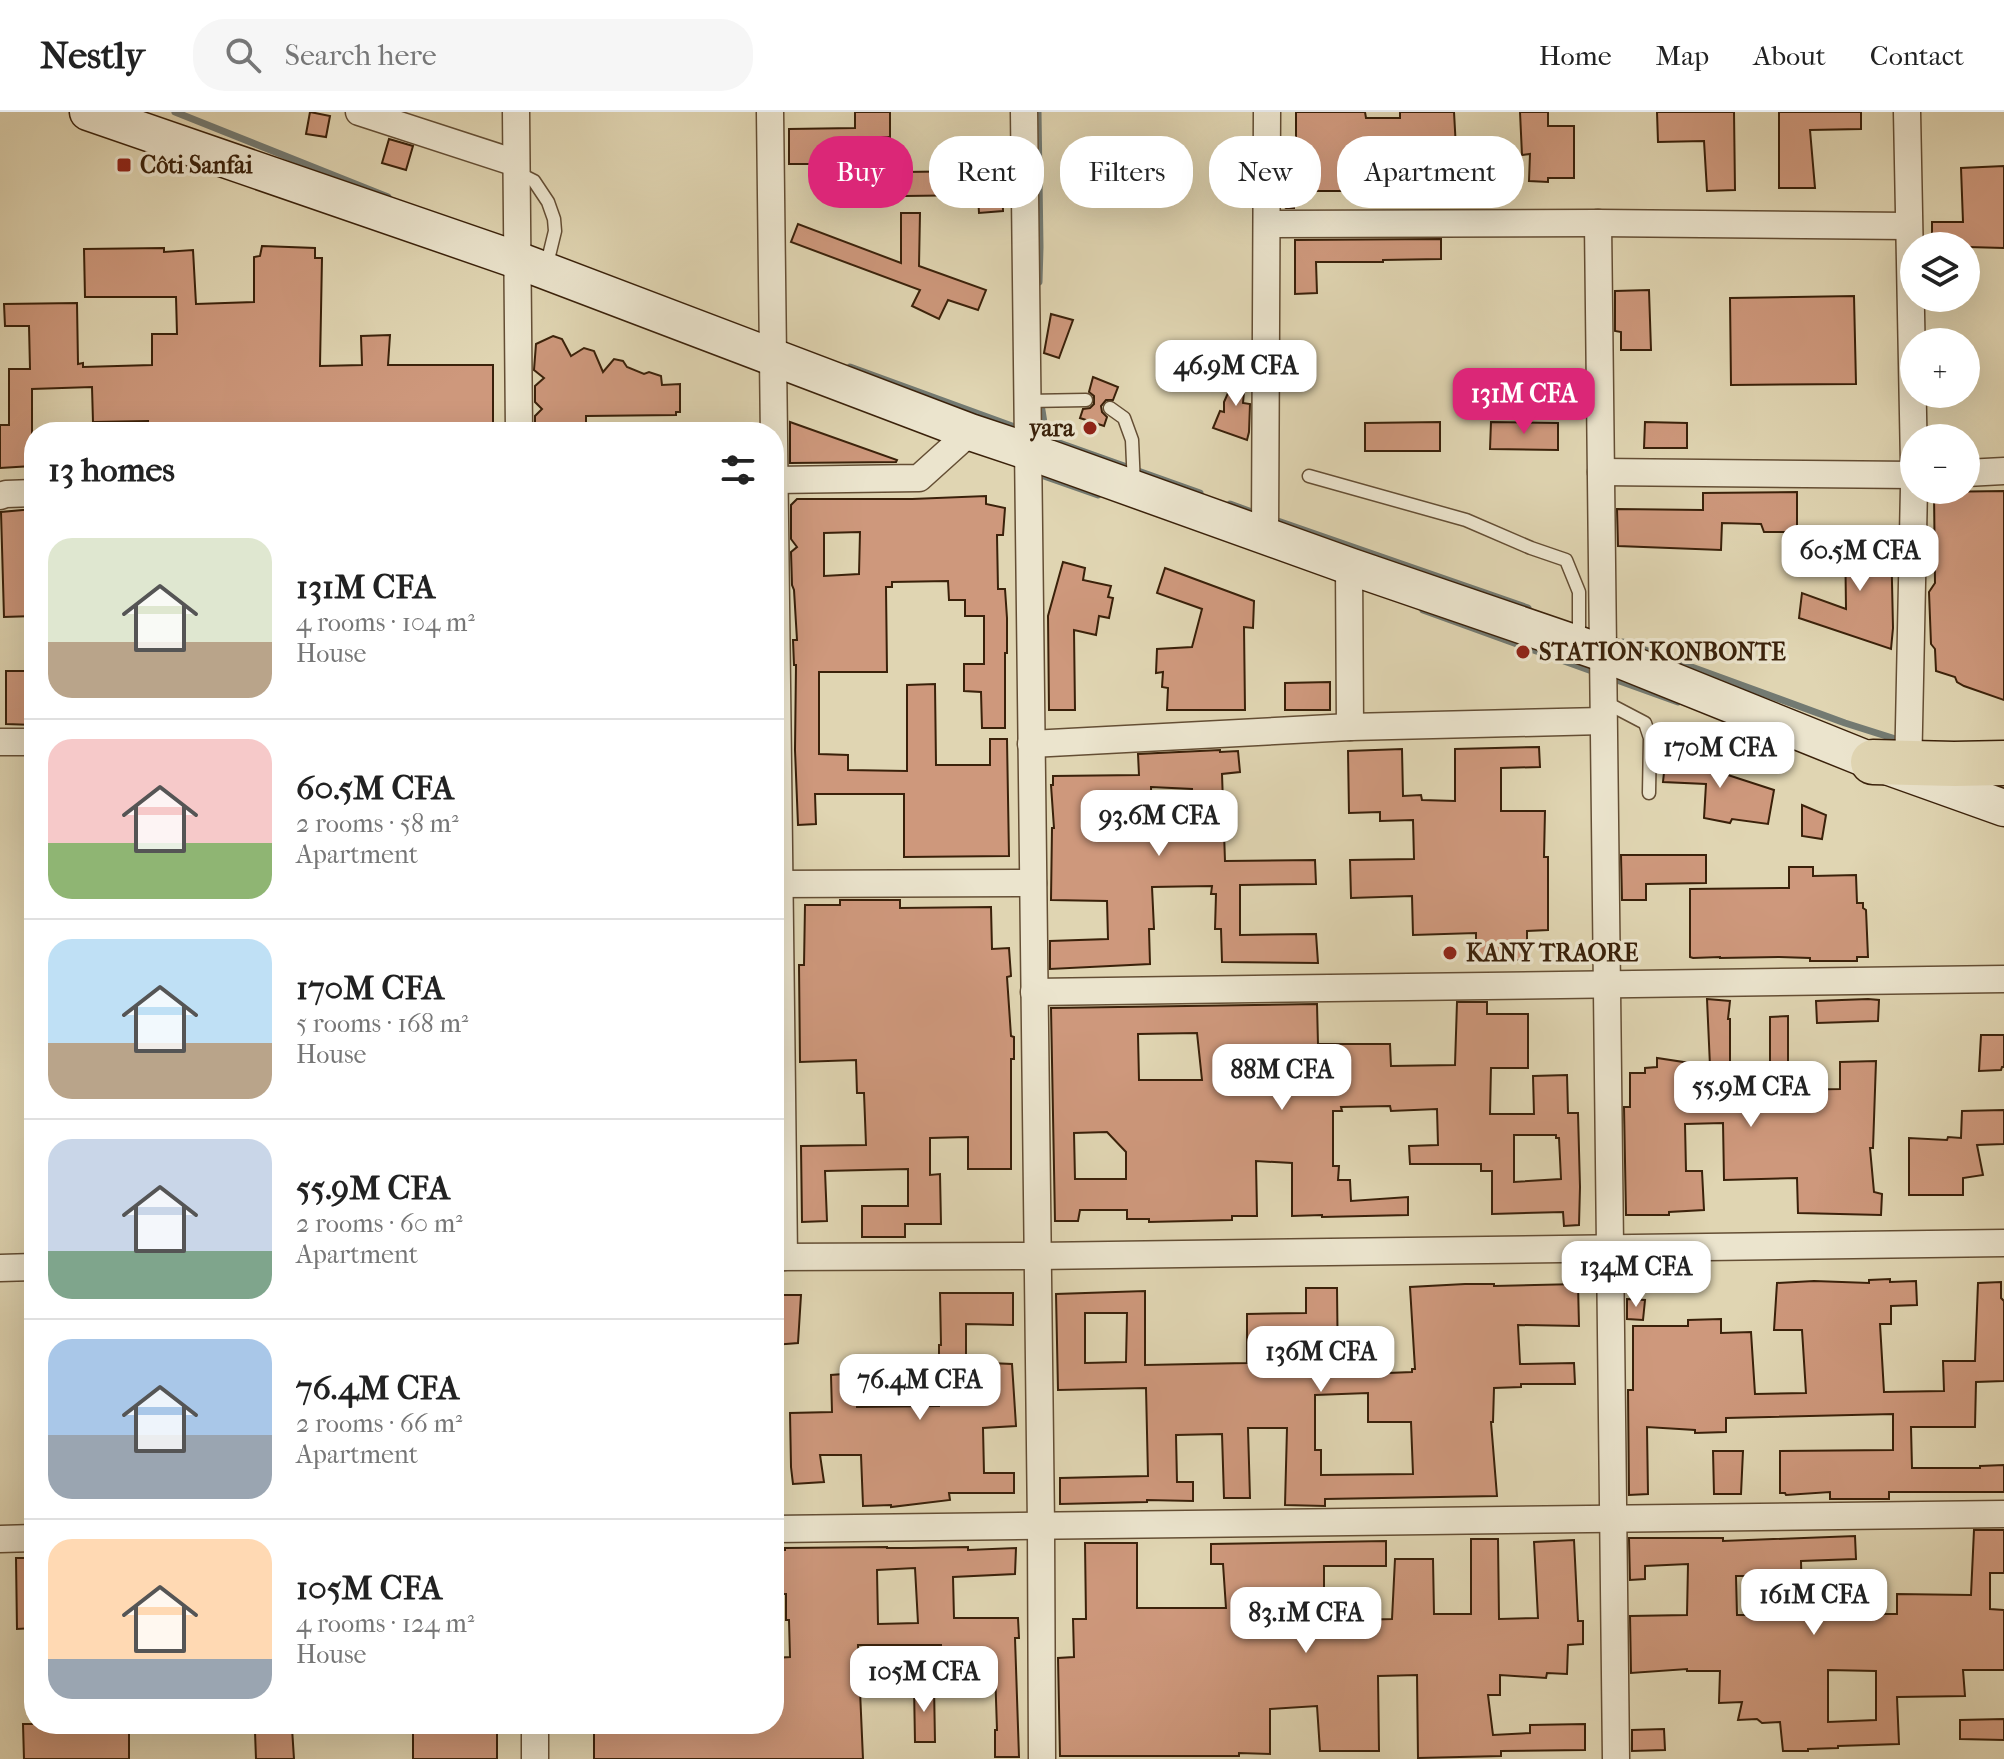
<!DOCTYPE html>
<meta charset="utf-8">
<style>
body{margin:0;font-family:"IM FELL French Canon",serif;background:#f6f6f6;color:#222;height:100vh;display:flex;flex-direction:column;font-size:30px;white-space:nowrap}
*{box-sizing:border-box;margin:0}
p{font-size:26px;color:#767676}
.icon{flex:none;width:44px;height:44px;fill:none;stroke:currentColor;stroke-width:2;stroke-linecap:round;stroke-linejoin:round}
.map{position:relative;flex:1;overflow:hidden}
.drawer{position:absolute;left:24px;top:310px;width:760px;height:1312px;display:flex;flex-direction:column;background:#fff;border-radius:32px;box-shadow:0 8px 32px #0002}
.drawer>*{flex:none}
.banner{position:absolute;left:808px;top:24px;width:760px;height:72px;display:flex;gap:16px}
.tools{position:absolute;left:1900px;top:120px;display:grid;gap:16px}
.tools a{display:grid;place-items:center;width:80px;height:80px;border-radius:50%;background:#fff;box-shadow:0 8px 32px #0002;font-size:40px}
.price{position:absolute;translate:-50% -68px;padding:0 18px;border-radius:16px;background:#fff;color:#222;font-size:26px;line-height:52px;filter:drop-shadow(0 2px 4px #0008)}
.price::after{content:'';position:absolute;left:50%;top:48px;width:24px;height:18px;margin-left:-12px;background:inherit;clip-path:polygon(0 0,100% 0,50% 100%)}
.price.on{background:#db2777;color:#fff}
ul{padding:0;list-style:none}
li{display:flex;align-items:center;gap:24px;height:200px;padding:0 24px}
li+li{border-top:2px solid #e0e0e0}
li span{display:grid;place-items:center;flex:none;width:224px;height:160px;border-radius:24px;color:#555}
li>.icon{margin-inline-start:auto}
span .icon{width:96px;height:96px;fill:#fffc;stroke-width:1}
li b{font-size:34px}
h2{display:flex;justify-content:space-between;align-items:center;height:96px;padding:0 24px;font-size:34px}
.chip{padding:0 28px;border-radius:32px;background:#fff;box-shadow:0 8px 32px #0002;font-size:28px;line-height:72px}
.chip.on{background:#db2777;color:#fff}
header{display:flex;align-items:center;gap:48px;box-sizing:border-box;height:112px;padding:0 40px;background:#fff;border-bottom:2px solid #e0e0e0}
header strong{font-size:38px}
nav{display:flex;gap:44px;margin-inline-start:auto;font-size:28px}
.search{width:560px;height:72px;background:#f6f6f6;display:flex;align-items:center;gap:20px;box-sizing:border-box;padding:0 28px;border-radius:32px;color:#767676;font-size:30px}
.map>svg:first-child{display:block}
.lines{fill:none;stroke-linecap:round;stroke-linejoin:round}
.stream{stroke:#737a72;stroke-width:7}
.building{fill:#ce987c;stroke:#3a210a;stroke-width:2;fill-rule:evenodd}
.lane-casing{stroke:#644e34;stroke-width:15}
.street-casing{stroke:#644e34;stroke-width:29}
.secondary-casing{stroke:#3a210a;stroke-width:39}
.highway-casing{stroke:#3a210a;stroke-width:47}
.lane{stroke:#ebe4cd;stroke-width:12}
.street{stroke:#ebe4cd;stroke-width:26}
.secondary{stroke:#ebe4cd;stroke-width:36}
.highway{stroke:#e0d5b2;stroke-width:44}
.poi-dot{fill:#8f2418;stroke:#ebe4cd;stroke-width:3}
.labels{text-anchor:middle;stroke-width:7;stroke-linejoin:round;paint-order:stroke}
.poi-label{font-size:24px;font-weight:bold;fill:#3a210a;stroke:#ebe4cd;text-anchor:start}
</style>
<header>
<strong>Nestly</strong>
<div class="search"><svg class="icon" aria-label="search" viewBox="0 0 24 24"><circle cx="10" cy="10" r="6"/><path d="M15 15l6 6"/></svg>Search here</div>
<nav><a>Home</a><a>Map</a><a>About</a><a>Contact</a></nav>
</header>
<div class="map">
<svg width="2004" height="1647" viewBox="0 0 2004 1647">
<rect width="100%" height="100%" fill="#e0d5b2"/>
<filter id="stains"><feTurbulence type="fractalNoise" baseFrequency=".0025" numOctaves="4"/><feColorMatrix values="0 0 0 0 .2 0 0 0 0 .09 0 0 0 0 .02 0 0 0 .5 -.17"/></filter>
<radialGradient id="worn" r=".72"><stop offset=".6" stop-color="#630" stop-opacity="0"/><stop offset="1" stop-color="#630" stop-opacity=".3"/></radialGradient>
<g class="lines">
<g class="stream">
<polyline points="175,0 388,85"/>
<polyline points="1038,0 1040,135 1039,170"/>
<polyline points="850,255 1023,318"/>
<polyline points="1040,286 1047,329"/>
<polyline points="1034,322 1200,381"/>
<polyline points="1044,356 1041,363 1098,383"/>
<polyline points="1230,392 1260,403"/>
<polyline points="1272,407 1528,496"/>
<polyline points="1423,498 1678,590"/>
<polyline points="1623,530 1845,611 1905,630"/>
</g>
</g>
<g class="building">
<polygon points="310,0 330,4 326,25 306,22"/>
<polygon points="855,0 890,0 890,25 858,25 858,45 815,46 816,52 789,52 789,17 855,16"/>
<polygon points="1296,0 1365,0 1366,6 1400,6 1400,0 1454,0 1456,36 1494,37 1494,67 1463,66 1463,84 1362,84 1362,79 1294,79 1294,96 1286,96 1283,94 1283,57 1290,58 1289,31 1296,31"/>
<polygon points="1520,0 1548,0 1548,14 1574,14 1574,66 1548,66 1548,70 1529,69 1530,42 1522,43"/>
<polygon points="1657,0 1734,0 1735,78 1707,79 1704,29 1658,30"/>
<polygon points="1779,0 1861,0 1861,17 1810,18 1815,76 1779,76"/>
<polygon points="389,27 413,34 406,58 382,51"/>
<polygon points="1002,52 1003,99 979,101 978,83 905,84 904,60 977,59 977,53"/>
<polygon points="2004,54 2004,136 1932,134 1932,110 1963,110 1961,56"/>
<polygon points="901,101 920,101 919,154 986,178 978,198 948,188 939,207 912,194 920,178 791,130 798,112 901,151"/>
<polygon points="1441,127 1441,147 1383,148 1383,150 1316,150 1317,181 1295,182 1295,128"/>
<polygon points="262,134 315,136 315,146 322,146 320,254 362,253 361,224 390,223 388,253 493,253 493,320 148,320 148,309 93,310 92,275 32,277 32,354 0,356 0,313 9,313 9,257 30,257 29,214 5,214 4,192 77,191 78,252 83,251 83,255 152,253 152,222 177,222 176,185 85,185 84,137 164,136 164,140 193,138 196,192 254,190 254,145 260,144"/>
<polygon points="1649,178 1651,238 1621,238 1621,220 1615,219 1615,179"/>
<polygon points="1854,184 1856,272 1731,273 1730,186"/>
<polygon points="1051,202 1073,208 1059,246 1044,241"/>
<polygon points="553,224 562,227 571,244 584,236 594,239 603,260 614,247 623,249 627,255 644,262 649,260 661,264 662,273 680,272 680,300 676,300 676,303 586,304 586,320 535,320 535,304 542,297 535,290 535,274 544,266 534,258 536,232"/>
<polygon points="1243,247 1247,248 1243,291 1250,292 1249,320 1247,328 1213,316 1220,299 1224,300 1224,290"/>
<polygon points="1093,265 1118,275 1113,288 1106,288 1101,294 1102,300 1107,305 1104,314 1080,306 1083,297 1090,296 1094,292 1094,284 1089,280"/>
<polygon points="790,310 897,348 896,350 790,351"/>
<polygon points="1440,310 1440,339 1365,339 1365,311"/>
<polygon points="1491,310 1558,311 1558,338 1490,337"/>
<polygon points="1645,310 1687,311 1687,336 1644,336"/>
<polygon points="2004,379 2004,588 1964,574 1957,570 1955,565 1936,559 1935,537 1931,532 1929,480 1935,471 1934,380"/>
<polygon points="1797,380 1797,420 1764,420 1761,412 1722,411 1721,438 1618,434 1617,397 1703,398 1703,381"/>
<path d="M986,384V392L1005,396L1003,423H997L998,477H1005L1007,506V541H1005V616H982L981,580L964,579V552H984V504H965V488H949L948,469L892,470V475H886L887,560H819V642L848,643V658L907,659V573L935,572L936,653H990V627H1007L1009,744L904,745V682H815L816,712L798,713L795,638L796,553H794L793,528H797L794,478L792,473L791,440L797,435L791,427V393L797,387H912ZM860,420L859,462L824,464V421Z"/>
<polygon points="34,397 34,504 4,505 1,400"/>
<polygon points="1845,419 1870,419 1871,424 1891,425 1893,516 1891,537 1799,506 1802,481 1846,497"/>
<polygon points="1063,450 1085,456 1083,468 1111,474 1108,485 1113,486 1109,506 1099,504 1096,523 1074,518 1075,598 1049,598 1048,504"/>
<polygon points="1165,456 1254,489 1253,516 1244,515 1245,598 1167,598 1168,576 1162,575 1163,560 1156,561 1157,537 1192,535 1202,497 1157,481"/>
<polygon points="6,559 34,559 34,613 6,612"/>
<polygon points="1330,570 1330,598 1285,598 1285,571"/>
<polygon points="1667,632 1689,636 1688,650 1774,678 1768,712 1732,707 1730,711 1704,706 1706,672 1663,670"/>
<polygon points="1539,635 1540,655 1501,656 1501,699 1545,699 1544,745 1548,745 1548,818 1527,819 1527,848 1476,848 1476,821 1413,823 1412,784 1351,786 1350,748 1414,747 1413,708 1380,709 1380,700 1349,701 1348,639 1402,637 1403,684 1421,683 1422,688 1455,689 1455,637"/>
<path d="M1220,638V640L1238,639L1240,660L1222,662L1225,749L1315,748L1316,772L1240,773V823L1316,822L1318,851L1222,850L1221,817H1215L1216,782H1211L1212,774L1152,775L1154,817H1149L1150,852L1050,857V829L1108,827L1107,789L1051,788L1052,716H1054L1051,673H1053V664L1139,663L1138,642ZM1151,675L1192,677V714L1152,715Z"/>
<polygon points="1802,693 1826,703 1822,727 1802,724"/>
<polygon points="1621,743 1706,743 1706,771 1646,772 1646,788 1622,788"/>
<polygon points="1789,755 1813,755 1813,764 1856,763 1857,791 1863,791 1863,796 1866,798 1868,845 1857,845 1857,849 1810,849 1810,846 1779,845 1720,846 1720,845 1693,846 1690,845 1690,777 1789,776"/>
<polygon points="840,788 900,788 900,796 991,795 992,837 1009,836 1011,864 1007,865 1011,924 1014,925 1014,947 1011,947 1011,1057 968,1057 968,1025 930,1026 930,1063 940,1062 941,1112 905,1112 905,1125 862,1125 862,1094 908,1094 908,1057 825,1059 827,1109 802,1110 801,1034 866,1033 864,981 857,981 856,948 800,950 799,853 804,853 805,793 840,793"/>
<polygon points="1707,887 1730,889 1728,907 1730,907 1730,961 1770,963 1770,905 1788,904 1788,978 1840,977 1840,950 1876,949 1873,1036 1870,1036 1874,1080 1882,1082 1881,1103 1798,1101 1797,1066 1724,1068 1723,1011 1685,1012 1686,1059 1702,1059 1704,1098 1669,1100 1669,1103 1626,1103 1624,995 1630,995 1630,961 1645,961 1645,956 1657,955 1657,946 1710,954"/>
<polygon points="1868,887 1879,888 1878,909 1817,911 1816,889"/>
<path d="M1457,890H1487V902H1528V956H1491L1490,1002H1534L1533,964L1567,963L1568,1001H1578L1580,1075L1579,1113L1564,1114L1563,1100L1492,1102V1059H1481V1052H1410L1409,1034L1438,1033L1437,997L1391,999L1390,994L1341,995L1342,999H1333V1054H1339L1338,1068H1350L1351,1089L1408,1085V1103L1322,1105V1103L1292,1104V1051L1256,1049L1257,1104H1232V1108L1149,1110V1107H1127V1098H1080L1078,1109H1055L1051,896L1317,892L1318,932H1390L1391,954L1455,953ZM1197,921L1202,968H1139L1138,922ZM1107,1020L1126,1040V1067H1075L1074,1021ZM1514,1023H1556V1026H1559L1561,1067L1514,1070Z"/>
<polygon points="1981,923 2004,923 2004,955 2002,955 2001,958 1979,959"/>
<polygon points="2004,998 2004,1032 1977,1033 1983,1063 1963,1066 1963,1083 1909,1083 1909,1026 1947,1028 1948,1025 1961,1026 1962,999"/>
<polygon points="1890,1167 1890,1170 1916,1169 1917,1193 1891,1194 1891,1212 1880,1212 1884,1280 1944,1279 1943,1249 1975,1249 1978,1171 2001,1170 2001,1186 2004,1189 2004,1269 1976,1270 1975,1315 1911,1315 1912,1356 1980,1356 1980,1354 2004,1353 2004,1380 1889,1380 1889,1387 1830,1387 1830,1380 1786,1383 1785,1381 1780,1381 1780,1339 1893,1338 1893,1302 1726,1306 1726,1320 1695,1321 1695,1318 1647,1315 1648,1382 1629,1383 1628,1278 1633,1278 1633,1214 1688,1214 1688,1208 1721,1207 1721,1221 1751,1220 1755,1282 1806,1281 1802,1218 1774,1218 1777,1171 1814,1169 1869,1171 1869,1168"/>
<path d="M1465,1172H1494V1174L1578,1172L1579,1214L1518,1213L1520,1252L1574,1251L1575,1272H1521V1275L1494,1276L1493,1310H1491L1497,1384L1325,1387V1394L1285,1393L1287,1316H1248L1250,1386H1224L1222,1322L1176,1323L1177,1370H1193V1389L1147,1388V1390L1060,1392V1366L1148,1364L1146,1276L1058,1278L1056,1182L1145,1179V1253L1247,1251V1202L1306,1201V1176H1337L1338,1263L1412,1260V1257H1415L1410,1175ZM1085,1201H1127L1126,1250L1085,1251ZM1368,1281V1310H1411L1413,1362L1321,1363V1338H1315V1283Z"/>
<polygon points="940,1181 1013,1181 1013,1213 966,1212 966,1250 1012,1252 1016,1314 983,1316 984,1361 1014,1361 1014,1381 949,1381 950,1388 891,1395 891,1393 863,1394 861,1343 820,1343 824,1370 793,1372 791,1355 790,1301 832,1300 831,1263 856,1261 857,1295 939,1294 939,1233 941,1233"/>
<polygon points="781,1183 801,1183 798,1231 774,1233 774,1210 781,1210"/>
<polygon points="1627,1187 1645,1188 1643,1208 1627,1207"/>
<polygon points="1713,1339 1743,1339 1741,1382 1714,1382"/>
<path d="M1974,1418H2004V1461H1990V1497L2004,1498V1558H1963L1965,1584L1897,1585L1899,1632L1838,1634V1636L1808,1637V1639H1783L1780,1610L1762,1611L1757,1607L1738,1608L1742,1590L1719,1591L1720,1559H1687V1557L1631,1561L1630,1504L1687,1503L1688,1452L1645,1454V1467L1630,1468L1629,1426H1723V1429L1855,1424L1856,1447L1801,1449L1802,1490H1836L1837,1502H1897V1482L1971,1483ZM1736,1464H1772L1775,1503H1737ZM1828,1558L1876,1559V1608L1828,1610Z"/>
<polygon points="1471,1427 1498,1427 1499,1507 1538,1506 1534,1430 1574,1428 1578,1509 1583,1509 1583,1532 1568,1533 1567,1562 1547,1561 1546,1566 1500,1563 1500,1583 1488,1583 1493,1623 1530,1621 1530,1613 1585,1612 1585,1638 1501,1639 1501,1644 1418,1646 1417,1563 1378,1564 1379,1639 1320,1639 1317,1594 1270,1597 1270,1642 1239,1641 1239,1644 1060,1644 1058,1546 1074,1545 1073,1507 1086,1507 1085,1431 1137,1431 1137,1496 1226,1496 1223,1452 1211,1452 1211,1432 1386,1429 1386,1454 1324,1454 1324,1509 1392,1507 1395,1447 1433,1447 1434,1502 1471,1502"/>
<path d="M887,1435V1436H911L968,1435V1438L1016,1436L1015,1462L953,1465L954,1506H1018L1019,1526H1015L1019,1645H995V1618H997L995,1557L941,1558V1533H858L863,1647H594V1612H641V1618L695,1616V1612H774V1546L790,1545L789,1508H786V1482H774V1438H785V1436ZM915,1456L918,1511L878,1512L877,1458Z"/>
<polygon points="16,1446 34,1446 34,1516 17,1517"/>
<polygon points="914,1574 934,1574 935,1630 915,1630"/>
<polygon points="2004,1607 2004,1628 1960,1627 1960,1608"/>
<polygon points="23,1612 129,1612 129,1647 24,1647"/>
<polygon points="413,1612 445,1612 445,1615 497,1614 497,1647 413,1647"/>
<polygon points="292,1616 294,1647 256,1647 255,1620"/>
<polygon points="1664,1617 1665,1638 1632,1639 1632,1618"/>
</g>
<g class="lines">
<defs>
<g id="lane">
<polyline points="516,60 534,69 548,90 554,107 555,119 546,156"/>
<polyline points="1027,289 1086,288"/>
<polyline points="1110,296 1124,306 1132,328 1134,374"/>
<polyline points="1309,364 1466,408 1531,436 1566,448 1579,480 1579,515 1574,527"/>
<polyline points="1603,589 1645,611 1650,626 1649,681"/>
</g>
<g id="street">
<polyline points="359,0 516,51"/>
<polyline points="516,0 519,320"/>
<polyline points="770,0 784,1145"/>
<polyline points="1024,0 1041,1415 1042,1647"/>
<polyline points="1907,0 1914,352"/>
<polyline points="1598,111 1616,1647"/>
<polyline points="1268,112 1598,111 1908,114"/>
<polyline points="1601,360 1914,363"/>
<polyline points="1966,361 2004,359"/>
<polyline points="774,368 919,366 970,320"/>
<polyline points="0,384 6,382 34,381"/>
<polyline points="1265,424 1267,0"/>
<polyline points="1349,454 1350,615"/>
<polyline points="0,630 34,630"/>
<polyline points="1031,632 1350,615 1603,609"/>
<polyline points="1908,663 1914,375"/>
<polyline points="774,772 1033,771"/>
<polyline points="1034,880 2004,867"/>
<polyline points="774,1145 1037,1144 2004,1131"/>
<polyline points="0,1156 34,1155"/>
<polyline points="774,1417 2004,1402"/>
<polyline points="0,1427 34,1426"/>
<polyline points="535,1612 535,1647"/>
</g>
<polyline id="secondary" points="88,0 517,148 970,320 1048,346 1349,454 1603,541 1864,646 2004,696"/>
<polyline id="highway" points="1873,650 1954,652 2004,651"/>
</defs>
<use href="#lane" class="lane-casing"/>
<use href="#street" class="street-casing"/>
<use href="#secondary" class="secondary-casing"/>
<use href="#highway" class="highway-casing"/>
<use href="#lane" class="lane"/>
<use href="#street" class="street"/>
<use href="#secondary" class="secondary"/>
<use href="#highway" class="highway"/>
</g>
<g class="poi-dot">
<rect x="116" y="45" width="16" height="16" rx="4"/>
<circle cx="1090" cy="316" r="8"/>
<circle cx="1523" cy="540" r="8"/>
<circle cx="1450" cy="841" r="8"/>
</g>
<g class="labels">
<g class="poi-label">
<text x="140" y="61">Côti Sanfai</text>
<text x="1074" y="324" text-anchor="end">yara</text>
<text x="1539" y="548">STATION KONBONTE</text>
<text x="1466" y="849">KANY TRAORE</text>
</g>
</g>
<rect width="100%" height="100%" filter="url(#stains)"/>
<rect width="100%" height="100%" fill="url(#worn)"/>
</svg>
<div class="tools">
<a><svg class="icon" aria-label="layers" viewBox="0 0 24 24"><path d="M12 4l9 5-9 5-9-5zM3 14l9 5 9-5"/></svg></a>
<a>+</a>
<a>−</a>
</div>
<b class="price" style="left:1236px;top:296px">46.9M CFA</b>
<b class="price on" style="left:1524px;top:324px">131M CFA</b>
<b class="price" style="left:1860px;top:481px">60.5M CFA</b>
<b class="price" style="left:1720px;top:678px">170M CFA</b>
<b class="price" style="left:1159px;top:746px">93.6M CFA</b>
<b class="price" style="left:1282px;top:1000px">88M CFA</b>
<b class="price" style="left:1751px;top:1017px">55.9M CFA</b>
<b class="price" style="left:1636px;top:1197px">134M CFA</b>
<b class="price" style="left:1321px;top:1282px">136M CFA</b>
<b class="price" style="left:920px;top:1310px">76.4M CFA</b>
<b class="price" style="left:1814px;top:1525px">161M CFA</b>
<b class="price" style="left:1306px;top:1543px">83.1M CFA</b>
<b class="price" style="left:924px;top:1602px">105M CFA</b>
<div class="banner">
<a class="chip on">Buy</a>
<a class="chip">Rent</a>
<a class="chip">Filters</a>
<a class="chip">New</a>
<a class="chip">Apartment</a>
</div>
<section class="drawer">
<h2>13 homes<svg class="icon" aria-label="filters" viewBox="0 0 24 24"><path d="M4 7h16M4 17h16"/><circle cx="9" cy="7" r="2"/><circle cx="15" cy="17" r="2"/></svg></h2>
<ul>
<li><span style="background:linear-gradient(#dfe7d0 65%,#b9a48a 0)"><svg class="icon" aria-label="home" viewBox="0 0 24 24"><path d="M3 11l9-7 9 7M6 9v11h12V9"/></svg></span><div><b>131M CFA</b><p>4 rooms · 104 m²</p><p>House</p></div></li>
<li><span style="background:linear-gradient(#f6c9c9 65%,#8fb573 0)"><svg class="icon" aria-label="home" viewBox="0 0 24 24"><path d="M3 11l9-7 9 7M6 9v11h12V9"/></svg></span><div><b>60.5M CFA</b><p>2 rooms · 58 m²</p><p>Apartment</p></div></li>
<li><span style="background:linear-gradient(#bfe0f5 65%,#b9a48a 0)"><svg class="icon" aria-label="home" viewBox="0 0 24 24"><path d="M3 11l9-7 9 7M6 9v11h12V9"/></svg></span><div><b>170M CFA</b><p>5 rooms · 168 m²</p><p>House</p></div></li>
<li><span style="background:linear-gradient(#c9d6e8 70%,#7fa58c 0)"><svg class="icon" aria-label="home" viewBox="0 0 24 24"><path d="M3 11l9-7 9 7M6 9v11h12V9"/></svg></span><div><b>55.9M CFA</b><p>2 rooms · 60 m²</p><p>Apartment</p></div></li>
<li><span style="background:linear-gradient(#a9c7e8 60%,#9aa5b1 0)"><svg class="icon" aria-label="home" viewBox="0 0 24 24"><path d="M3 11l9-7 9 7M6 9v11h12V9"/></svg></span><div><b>76.4M CFA</b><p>2 rooms · 66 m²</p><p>Apartment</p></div></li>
<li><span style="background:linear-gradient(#ffd9b3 75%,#9aa5b1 0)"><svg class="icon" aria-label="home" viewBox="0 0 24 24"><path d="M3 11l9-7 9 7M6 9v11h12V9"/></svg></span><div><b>105M CFA</b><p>4 rooms · 124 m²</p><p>House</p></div></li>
</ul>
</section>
</div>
